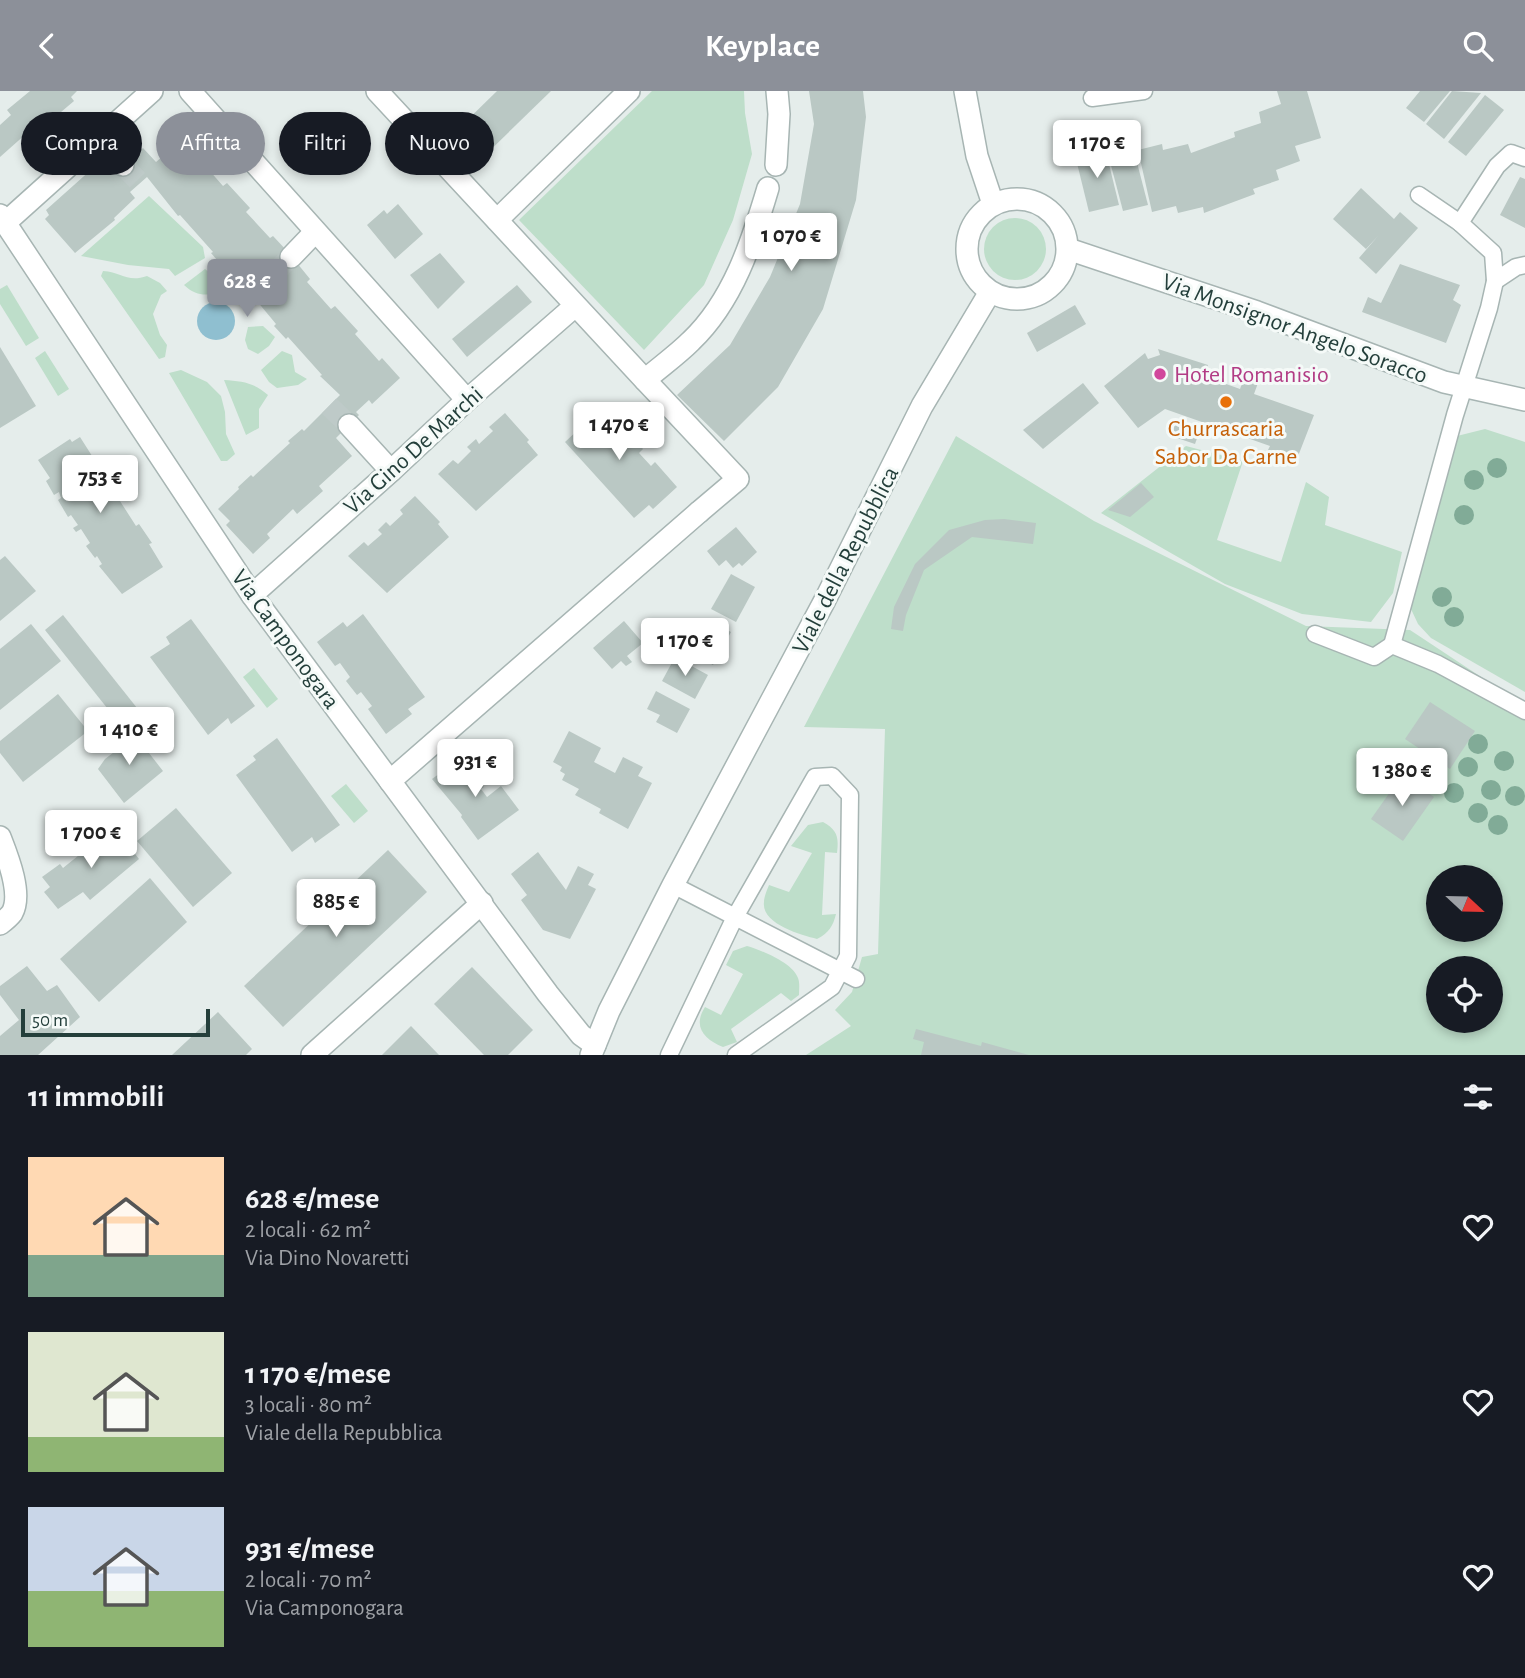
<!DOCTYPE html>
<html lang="it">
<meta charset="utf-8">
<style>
body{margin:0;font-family:"Alegreya Sans",sans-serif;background:#20242c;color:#f1f3f6;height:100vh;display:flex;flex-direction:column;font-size:26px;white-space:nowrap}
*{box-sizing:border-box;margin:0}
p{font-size:23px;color:#9ea1a6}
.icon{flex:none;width:38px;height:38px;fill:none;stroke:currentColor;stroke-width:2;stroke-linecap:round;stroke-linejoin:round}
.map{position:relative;height:964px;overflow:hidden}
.side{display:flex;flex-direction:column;background:#171b24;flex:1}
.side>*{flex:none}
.hud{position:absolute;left:21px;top:21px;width:700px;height:63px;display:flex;gap:14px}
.needle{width:46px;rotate:112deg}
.tools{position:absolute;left:1426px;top:774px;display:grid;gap:14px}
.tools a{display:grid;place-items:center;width:77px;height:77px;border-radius:50%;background:#171b24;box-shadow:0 4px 10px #0003;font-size:35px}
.scale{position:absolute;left:21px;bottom:18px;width:189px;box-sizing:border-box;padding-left:7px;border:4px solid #243f3b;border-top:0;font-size:19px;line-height:24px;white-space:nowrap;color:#243f3b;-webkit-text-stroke:5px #f5faf8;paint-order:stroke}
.price{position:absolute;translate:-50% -60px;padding:0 16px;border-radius:7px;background:#fff;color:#222;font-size:23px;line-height:46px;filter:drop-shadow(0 2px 4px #0008)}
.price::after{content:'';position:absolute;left:50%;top:42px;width:21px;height:16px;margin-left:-10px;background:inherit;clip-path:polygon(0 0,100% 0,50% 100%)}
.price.selected{background:#8c9099;color:#fff}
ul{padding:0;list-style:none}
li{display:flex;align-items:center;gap:21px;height:175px;padding:0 28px}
li span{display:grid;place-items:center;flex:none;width:196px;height:140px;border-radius:0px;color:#555}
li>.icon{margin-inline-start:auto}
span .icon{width:84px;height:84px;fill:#fffc;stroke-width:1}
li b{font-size:30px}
h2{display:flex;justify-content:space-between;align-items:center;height:84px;padding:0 28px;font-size:30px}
.tag{padding:0 24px;border-radius:32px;background:#171b24;box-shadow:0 4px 10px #0003;font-size:24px;line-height:63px}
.tag.selected{background:#8c9099;color:#fff}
header{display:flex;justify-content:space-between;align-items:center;height:91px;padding:0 28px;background:#8c9099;color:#fff;font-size:32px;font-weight:600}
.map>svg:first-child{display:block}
.green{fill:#bedeca;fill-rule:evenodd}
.water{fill:#8fbfd0}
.building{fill:#bac8c4}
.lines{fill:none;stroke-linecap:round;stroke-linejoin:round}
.pedestrian-tunnel{stroke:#becac8;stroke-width:21;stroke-dasharray:21 10;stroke-linecap:butt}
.service-casing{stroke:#a7b5b3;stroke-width:19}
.pedestrian-casing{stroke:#a7b5b3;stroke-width:24}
.minor-casing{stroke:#a7b5b3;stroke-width:24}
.service{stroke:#fff;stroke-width:16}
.pedestrian{stroke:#fff;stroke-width:21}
.minor{stroke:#fff;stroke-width:21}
.tree{fill:#81ab97}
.hotel-dot{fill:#d1479c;stroke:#f5faf8;stroke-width:2.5}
.food-dot{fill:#e8710a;stroke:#f5faf8;stroke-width:2.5}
.labels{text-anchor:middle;stroke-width:6;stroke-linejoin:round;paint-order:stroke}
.street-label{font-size:24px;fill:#243f3b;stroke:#f5faf8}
.hotel-label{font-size:24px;fill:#b23c85;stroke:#f5faf8;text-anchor:start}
.food-label{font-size:24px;fill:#c56008;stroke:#f5faf8}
</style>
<header><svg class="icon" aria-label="back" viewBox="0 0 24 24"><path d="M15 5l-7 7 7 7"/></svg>Keyplace<svg class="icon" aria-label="search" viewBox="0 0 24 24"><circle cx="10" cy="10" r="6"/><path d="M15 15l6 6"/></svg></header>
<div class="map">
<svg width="1525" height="964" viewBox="0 0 1525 964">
<rect width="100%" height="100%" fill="#e5edeb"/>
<g class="green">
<polygon points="652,0 744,0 745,22 752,63 733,129 704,194 644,259 519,129"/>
<polygon points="149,105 203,156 205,167 175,185 169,178 128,174 81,165"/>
<circle cx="1015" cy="158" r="31"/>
<path d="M205,178L227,196L222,202C205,204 197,206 184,194Z"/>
<path d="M103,180C122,181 127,192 147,185L160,192L167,200L161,204L153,223L160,244L167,254L165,266L159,268L101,185Z"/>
<polygon points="7,194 39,247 26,255 0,213 0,198"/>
<polygon points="263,235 275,246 269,255 258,263 248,258 245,249 248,236"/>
<polygon points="45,260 69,298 58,305 35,267"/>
<polygon points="282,260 292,264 295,281 307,288 298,294 277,297 269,291 261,279"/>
<polygon points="181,279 207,291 221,305 225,321 226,343 235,363 227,370 221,370 169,282"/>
<path d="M224,289C242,290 255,292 268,304L259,318V337L246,344Z"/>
<polygon points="1485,338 1525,351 1525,601 1431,547 1418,533 1411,518 1418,481 1457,345"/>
<path d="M956,345L1094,430L1306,535L1410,539L1525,615V964H806L851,935L835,919L852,901L862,866L878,863L885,638L804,636ZM1438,786H1491V838H1438ZM1438,877H1491V929H1438Z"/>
<polygon points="1186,355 1243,370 1217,449 1281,471 1306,391 1329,406 1325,434 1402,461 1393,502 1371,531 1302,523 1225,493 1101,422"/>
<polygon points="254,577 278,608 267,617 243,586"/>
<polygon points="346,693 368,720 354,732 331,705"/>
<path d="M823,731C837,739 839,745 837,762L825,761L822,824L836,823C833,835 829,842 817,848C801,844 761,833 764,811C764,806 767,799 769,794L789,801L812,762L791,755L808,734Z"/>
<path d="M747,855C761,859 793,872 798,887C800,892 799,898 799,904L791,910L781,902L731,938L737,951L723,956C705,949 692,936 705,916L721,924L743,883L726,874L733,860Z"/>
</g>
<circle class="water" cx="216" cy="230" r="19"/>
<g class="building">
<polygon points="30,0 77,0 71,6 74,10 61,21 63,23 31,47 27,42 0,66 0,34 11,24 7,19"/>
<polygon points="497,0 551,0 477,72 451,45"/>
<polygon points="809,0 863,0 866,26 856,109 823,218 778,296 724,350 677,304 730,254 770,186 800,113 814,33"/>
<polygon points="1277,0 1307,0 1321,47 1295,55 1300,70 1276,79 1279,89 1253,98 1255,103 1204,122 1203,116 1178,122 1176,115 1152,121 1138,59 1162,53 1163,59 1188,53 1191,62 1235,46 1234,41 1261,32 1259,21 1281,13"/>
<polygon points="1420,0 1450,0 1424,31 1406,17"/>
<polygon points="1452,0 1481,2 1444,48 1426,33"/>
<polygon points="1485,4 1504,19 1466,65 1448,51"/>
<polygon points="185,46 197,59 194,62 223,95 227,92 250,117 246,121 270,147 273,145 288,161 310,188 307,191 331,218 335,215 358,240 355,243 379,270 382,267 400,287 372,313 369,309 356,321 359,324 336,347 352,365 319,395 323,400 297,423 293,418 267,443 270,447 253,463 226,434 230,430 218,418 239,398 238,396 251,384 253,386 290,352 288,350 302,338 304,340 340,304 320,285 322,284 288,246 286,248 274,235 276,233 247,198 225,174 223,176 211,162 213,161 180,124 178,125 147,86 130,101 135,107 114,127 115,129 75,162 45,128 49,124 46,119 102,69 113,83 143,57 156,71"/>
<polygon points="1133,56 1148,114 1123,120 1108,63"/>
<polygon points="1105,57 1119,114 1089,121 1075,64"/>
<polygon points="1520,86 1525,88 1525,137 1500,124"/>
<polygon points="1361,97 1394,128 1400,121 1418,137 1376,183 1359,167 1378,145 1366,158 1333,128"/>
<polygon points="398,113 423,143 395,168 367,134 384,119 387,123"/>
<polygon points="440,162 465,191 438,218 410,184"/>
<polygon points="1400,173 1460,194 1453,209 1461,214 1446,252 1362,221 1368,206 1381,212"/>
<polygon points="517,194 532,211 467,266 452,248"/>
<polygon points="1075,214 1086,233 1037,261 1027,242"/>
<polygon points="0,256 36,315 0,337"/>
<polygon points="1158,258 1208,274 1204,285 1240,298 1244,287 1258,292 1254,303 1314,324 1295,373 1266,363 1270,355 1165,318 1138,337 1104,295 1145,262 1148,268 1160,264"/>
<polygon points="1083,292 1099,312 1043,358 1023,339"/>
<polygon points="601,311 623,336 619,340 630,353 635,349 643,358 639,362 651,375 655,371 677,396 653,418 649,414 634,427 565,351 580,337 576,333"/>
<polygon points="505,322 529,349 527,351 538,364 476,420 438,383 453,369 458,373 471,360 467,356 476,348 479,353 493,340 489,336"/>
<polygon points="1177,328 1201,336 1195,353 1171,345"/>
<polygon points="80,346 94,368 97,367 105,381 102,382 136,435 139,433 152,452 149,453 163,476 122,503 99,475 102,473 97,465 95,467 86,455 90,452 81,438 76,441 73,437 78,434 71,424 68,426 58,409 61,407 59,401 54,404 46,390 50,387 38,369 70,348 72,351"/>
<polygon points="1141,392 1154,406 1130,426 1108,419"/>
<polygon points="415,405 440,431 438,433 449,446 387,502 348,465 364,451 368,455 382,443 378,439 386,431 390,435 403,423 400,419"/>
<polygon points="1004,428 1036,432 1033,453 972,446 924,479 906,524 903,540 891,538 894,516 915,473 949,439 985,429"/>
<polygon points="736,436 757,461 742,475 739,472 733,477 726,469 719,475 707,460"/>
<polygon points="5,465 36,500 0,530 0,469"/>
<polygon points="731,483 755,496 736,531 711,518"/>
<polygon points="363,523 425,606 408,618 412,623 386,643 368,618 372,615 361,601 357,604 346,590 350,586 340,572 335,575 317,551 343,531 347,536"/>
<polygon points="63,524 141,622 123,637 45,539"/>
<polygon points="191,528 255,615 231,633 228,627 208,644 150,566 170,553 166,546"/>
<polygon points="706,528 731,541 713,574 689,561"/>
<polygon points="624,530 643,552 627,565 632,571 626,575 621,570 612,578 593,557"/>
<polygon points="31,533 61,570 0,619 0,558"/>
<polygon points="675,566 708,584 695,608 662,590"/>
<polygon points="656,600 690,618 677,642 656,631 660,624 647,618"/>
<polygon points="58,603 88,640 23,691 0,662 0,650"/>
<polygon points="1430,611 1475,640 1450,678 1405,648"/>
<polygon points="131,639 163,680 124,712 98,678 105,668 118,658 113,652"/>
<polygon points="569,640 601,657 594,671 615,682 623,666 643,676 638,685 652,692 628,738 599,722 601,718 575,704 579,698 562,689 565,683 560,680 562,676 553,671"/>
<polygon points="277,647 340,734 315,752 312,746 292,761 236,684 256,669 253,665"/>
<polygon points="462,666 484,696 481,698 487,706 501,695 519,719 478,749 461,726 462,724 432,688"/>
<polygon points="1402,684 1434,706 1403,750 1371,728"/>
<polygon points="176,717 232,782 193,816 137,750"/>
<polygon points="114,736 139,768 90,809 83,801 58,818 44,801 50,796 42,786 60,773 63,777"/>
<polygon points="388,759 427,801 283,936 244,895"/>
<polygon points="538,761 566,799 578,775 594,783 588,794 596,798 570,848 543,839 521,809 527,804 511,783"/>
<polygon points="150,787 187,831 99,911 60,868"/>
<polygon points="27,875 47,900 57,894 80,926 38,964 0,964 0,945 19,929 0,904 0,895"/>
<polygon points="472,876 533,939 508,964 484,964 434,913"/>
<polygon points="218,921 252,958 246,964 172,964"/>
<polygon points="411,935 439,964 382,964"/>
<polygon points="916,938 981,955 982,951 1029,964 921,964 924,951 913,948"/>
</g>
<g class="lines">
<g class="pedestrian-tunnel">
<polyline points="123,74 140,92"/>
<polyline points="251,204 291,166"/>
<polyline points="329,315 349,334"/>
</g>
<defs>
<g id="service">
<polyline points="1092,7 1144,0"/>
<polyline points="1460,132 1497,75 1511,62 1525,67"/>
<polyline points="1495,190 1516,176 1525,174"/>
<polyline points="1315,543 1374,566 1392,554 1438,573 1525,620"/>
<polyline points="1392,554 1455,324 1489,217 1495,190 1493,162 1460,132 1419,104"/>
<polyline points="673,794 856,888"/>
<polyline points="669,964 735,826 815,686 832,685 850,704 848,865 832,896 736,964"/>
</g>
<g id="pedestrian">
<polyline points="99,48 123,74"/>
<polyline points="291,166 315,141"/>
<polyline points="645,289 738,388 699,421"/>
<polyline points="349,334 391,380"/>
</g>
<g id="minor">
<polyline points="190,0 467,309"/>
<path d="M377,0L645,289C660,276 677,264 691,250C733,210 752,151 768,97"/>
<polyline points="965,0 977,65 993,113"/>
<polyline points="776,74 779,23 777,0"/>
<circle cx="1017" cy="158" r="50"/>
<polyline points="0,124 252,504 548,903 581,944 595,954"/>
<polyline points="497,129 629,0"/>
<polyline points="5,132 152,0"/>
<polyline points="1068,158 1257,221 1444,291 1525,309"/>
<polyline points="252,504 391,380 467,309 575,215"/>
<polyline points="390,690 699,421"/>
<path d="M0,746C7,764 23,803 12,822C9,826 4,830 0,833"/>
<polyline points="312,964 482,812"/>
<polyline points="591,964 609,920 673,794 825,509 922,315 990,201"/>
</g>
</defs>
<use href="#service" class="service-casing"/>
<use href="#pedestrian" class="pedestrian-casing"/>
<use href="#minor" class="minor-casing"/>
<use href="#service" class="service"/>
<use href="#pedestrian" class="pedestrian"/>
<use href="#minor" class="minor"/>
</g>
<g class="tree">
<circle cx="1497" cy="377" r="10"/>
<circle cx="1474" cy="389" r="10"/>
<circle cx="1464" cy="424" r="10"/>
<circle cx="1442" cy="506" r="10"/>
<circle cx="1454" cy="526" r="10"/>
<circle cx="1478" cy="653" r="10"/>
<circle cx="1504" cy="670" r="10"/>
<circle cx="1468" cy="676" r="10"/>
<circle cx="1491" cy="699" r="10"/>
<circle cx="1454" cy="702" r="10"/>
<circle cx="1515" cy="705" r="10"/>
<circle cx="1478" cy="722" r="10"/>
<circle cx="1498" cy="734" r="10"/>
</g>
<circle class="hotel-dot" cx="1160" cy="283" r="7"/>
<circle class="food-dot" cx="1226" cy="311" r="7"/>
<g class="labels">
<g class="street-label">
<text transform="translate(1295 237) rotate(20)" y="8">Via Monsignor Angelo Soracco</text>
<text transform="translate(413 359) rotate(-42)" y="8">Via Gino De Marchi</text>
<text transform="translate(845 469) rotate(-63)" y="8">Viale della Repubblica</text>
<text transform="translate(286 548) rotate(54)" y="8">Via Camponogara</text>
</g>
<g class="hotel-label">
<text x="1174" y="291">Hotel Romanisio</text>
</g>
<g class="food-label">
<text x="1226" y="345">Churrascaria<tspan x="1226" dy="28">Sabor Da Carne</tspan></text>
</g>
</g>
</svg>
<div class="tools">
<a><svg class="needle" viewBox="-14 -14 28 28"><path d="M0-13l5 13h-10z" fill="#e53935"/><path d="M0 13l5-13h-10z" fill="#9ea1a6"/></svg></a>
<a><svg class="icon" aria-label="locate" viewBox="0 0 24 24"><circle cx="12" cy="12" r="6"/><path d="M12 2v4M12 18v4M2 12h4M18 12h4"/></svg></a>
</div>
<div class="scale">50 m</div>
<b class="price" style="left:1097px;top:89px">1 170 €</b>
<b class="price" style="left:791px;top:182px">1 070 €</b>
<b class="price selected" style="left:247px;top:228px">628 €</b>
<b class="price" style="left:619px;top:371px">1 470 €</b>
<b class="price" style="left:100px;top:424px">753 €</b>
<b class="price" style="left:685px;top:587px">1 170 €</b>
<b class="price" style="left:129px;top:676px">1 410 €</b>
<b class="price" style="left:475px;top:708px">931 €</b>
<b class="price" style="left:1402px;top:717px">1 380 €</b>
<b class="price" style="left:91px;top:779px">1 700 €</b>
<b class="price" style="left:336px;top:848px">885 €</b>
<div class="hud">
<a class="tag">Compra</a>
<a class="tag selected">Affitta</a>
<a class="tag">Filtri</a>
<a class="tag">Nuovo</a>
</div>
</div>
<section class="side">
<h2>11 immobili<svg class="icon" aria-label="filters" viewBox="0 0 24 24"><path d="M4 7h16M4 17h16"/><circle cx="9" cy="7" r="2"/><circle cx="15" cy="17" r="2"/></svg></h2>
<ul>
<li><span style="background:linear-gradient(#ffd9b3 70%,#7fa58c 0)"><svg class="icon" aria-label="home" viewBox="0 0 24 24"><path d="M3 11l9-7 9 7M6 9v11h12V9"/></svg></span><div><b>628 €/mese</b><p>2 locali · 62 m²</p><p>Via Dino Novaretti</p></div><svg class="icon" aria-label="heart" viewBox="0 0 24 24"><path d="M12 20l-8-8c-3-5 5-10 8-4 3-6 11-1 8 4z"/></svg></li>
<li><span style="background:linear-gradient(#dfe7d0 75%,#8fb573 0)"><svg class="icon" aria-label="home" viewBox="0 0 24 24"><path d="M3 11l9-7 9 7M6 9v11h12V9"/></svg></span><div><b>1 170 €/mese</b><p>3 locali · 80 m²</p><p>Viale della Repubblica</p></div><svg class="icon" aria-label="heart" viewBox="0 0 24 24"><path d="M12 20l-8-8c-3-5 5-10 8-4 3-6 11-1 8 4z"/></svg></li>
<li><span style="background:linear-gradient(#c9d6e8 60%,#8fb573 0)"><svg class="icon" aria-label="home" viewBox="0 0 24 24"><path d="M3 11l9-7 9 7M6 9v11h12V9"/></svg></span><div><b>931 €/mese</b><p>2 locali · 70 m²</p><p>Via Camponogara</p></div><svg class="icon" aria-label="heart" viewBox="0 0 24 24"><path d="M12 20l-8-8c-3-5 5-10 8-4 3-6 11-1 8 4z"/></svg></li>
</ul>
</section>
